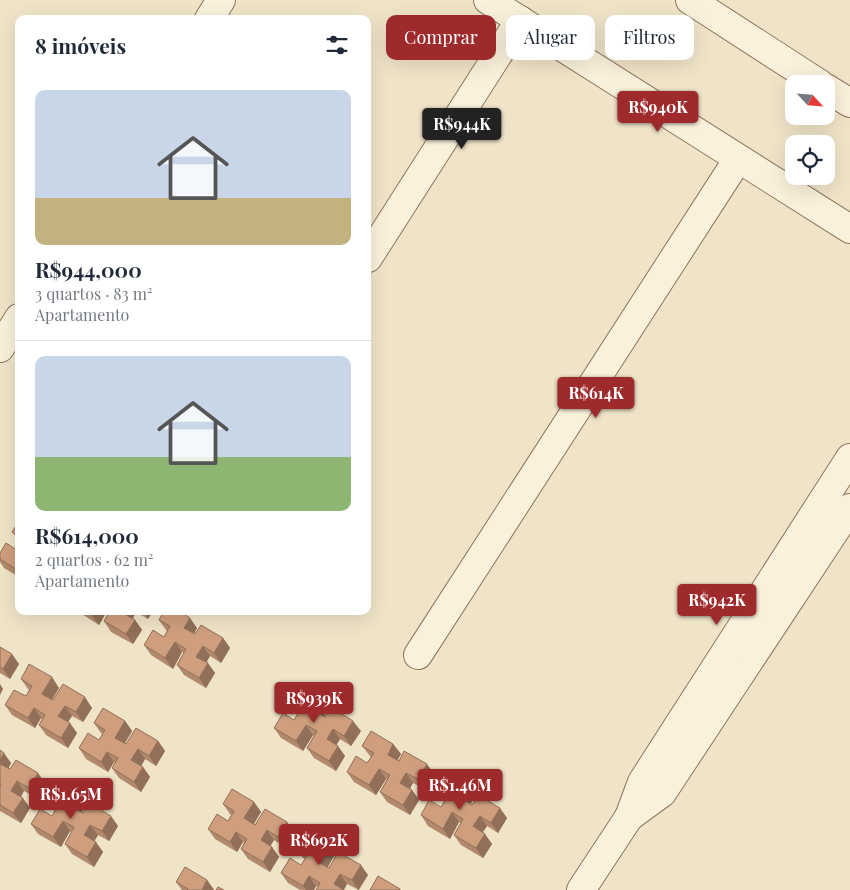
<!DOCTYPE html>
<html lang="pt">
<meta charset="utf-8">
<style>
body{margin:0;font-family:"Playfair Display",serif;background:#f6f6f7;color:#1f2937;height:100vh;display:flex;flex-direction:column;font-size:19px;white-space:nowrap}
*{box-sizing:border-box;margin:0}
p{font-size:16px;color:#747a83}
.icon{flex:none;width:28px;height:28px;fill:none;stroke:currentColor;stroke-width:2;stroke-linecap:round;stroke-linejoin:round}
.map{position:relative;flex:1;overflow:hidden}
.details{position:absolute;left:15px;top:15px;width:356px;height:600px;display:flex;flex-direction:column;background:#fff;border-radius:10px;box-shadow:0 5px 20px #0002}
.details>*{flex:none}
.banner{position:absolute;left:386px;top:15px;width:389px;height:45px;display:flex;gap:10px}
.needle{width:32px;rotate:116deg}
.fabs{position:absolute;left:785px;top:75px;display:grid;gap:10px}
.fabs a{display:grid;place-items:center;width:50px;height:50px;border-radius:10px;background:#fff;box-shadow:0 5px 20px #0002;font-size:25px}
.price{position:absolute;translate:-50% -42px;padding:0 11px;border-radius:5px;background:#9e2a2b;color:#fff;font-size:16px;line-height:32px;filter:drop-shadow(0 1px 2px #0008)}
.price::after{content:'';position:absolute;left:50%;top:30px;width:15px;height:11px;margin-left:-8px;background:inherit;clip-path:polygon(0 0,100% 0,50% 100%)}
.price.selected{background:#222;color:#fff}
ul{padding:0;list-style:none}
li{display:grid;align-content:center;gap:10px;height:265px;padding:0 20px}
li+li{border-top:1px solid #e0e1e3}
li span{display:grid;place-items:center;height:155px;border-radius:10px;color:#555}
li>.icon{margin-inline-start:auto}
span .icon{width:90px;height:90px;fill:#fffc;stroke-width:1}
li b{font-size:21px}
h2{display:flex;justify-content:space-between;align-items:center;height:60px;padding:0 20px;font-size:21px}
.chip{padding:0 18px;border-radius:10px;background:#fff;box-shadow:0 5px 20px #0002;font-size:18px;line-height:45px}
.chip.selected{background:#9e2a2b;color:#fff}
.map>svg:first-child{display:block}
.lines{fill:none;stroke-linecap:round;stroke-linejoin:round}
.minor-casing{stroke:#8d765c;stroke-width:30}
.minor{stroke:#faf1dc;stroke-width:28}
.wall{fill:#b2896c}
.shaded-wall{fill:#916f58}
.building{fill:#cf9f7d;stroke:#916f58}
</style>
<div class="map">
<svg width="850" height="890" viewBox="0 0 850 890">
<rect width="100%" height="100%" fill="#f0e4c8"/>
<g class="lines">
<defs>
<g id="minor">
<polyline points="488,0 850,229"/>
<polyline points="690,0 820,84"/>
<polyline points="209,19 221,0"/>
<polyline points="826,88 850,103"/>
<polyline points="368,258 520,20"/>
<polyline points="0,348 19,318"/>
<polyline points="418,655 738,159"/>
<polyline points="629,817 662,793 850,508"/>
<polyline points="581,890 629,817 642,782 850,458"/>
</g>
</defs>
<use href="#minor" class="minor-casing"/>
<use href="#minor" class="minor"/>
</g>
<g class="wall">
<polygon points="19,521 19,541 12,532"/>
<polygon points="19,547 19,577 4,568 0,562 0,553 17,550"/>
<polygon points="77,611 107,611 99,625"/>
<polygon points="110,611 153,611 148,619 136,612 133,619 135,620 142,630 133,644 111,632 104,621"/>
<polygon points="159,620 197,628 194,634 195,634 223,638 230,648 221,663 210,656 206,662 215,673 206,688 184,675 177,665 184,653 182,652 173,669 151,655 144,645 164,637 167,631 166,630"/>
<polygon points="0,647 19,664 10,679 0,673"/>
<polygon points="21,679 59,688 52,700 53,700 92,708 83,722 72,716 68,722 77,733 68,748 46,735 39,725 42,719 41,718 35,728 12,715 5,705 26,696 29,690 28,689"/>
<polygon points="320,701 327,711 324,717 361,731 351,746 340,739 336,745 345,756 336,771 314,758 307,748 314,736 313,735 303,751 281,738 274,728 294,720 298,713 296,712 289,702"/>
<polygon points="125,721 132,731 125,743 126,744 158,741 165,751 156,766 145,759 141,766 143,767 150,777 141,792 119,778 112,768 115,763 114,762 108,772 86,759 79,748 99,740 103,734 101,733 94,723"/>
<polygon points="393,744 401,754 397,760 434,774 425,789 413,783 410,789 412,790 419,800 410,815 387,802 380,792 387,779 386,779 376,795 354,782 347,772 367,763 371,757 370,756 362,746"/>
<polygon points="0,750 11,763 8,769 45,783 36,798 24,791 21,797 30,808 21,823 0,811"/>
<polygon points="467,788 474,798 471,804 507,818 498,833 487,826 483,832 492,844 483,858 461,845 454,835 461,823 459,822 450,839 428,826 421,815 441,807 444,801 443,800 436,790"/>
<polygon points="77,797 85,807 81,812 118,826 109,841 98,835 94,841 103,852 94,867 72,854 65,844 72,832 70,831 61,847 38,834 31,824 52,816 55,810 54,809 46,798"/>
<polygon points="254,802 261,812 254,824 294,832 285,847 274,840 270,846 272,847 279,857 270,872 248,859 241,849 244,843 243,842 237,852 215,839 208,829 228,821 232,815 230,814 223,804"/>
<polygon points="296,848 334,856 327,868 329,868 368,875 359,890 347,884 318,887 316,886 314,890 300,890 288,883 281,873 301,865 305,859 303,858"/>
<polygon points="207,880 214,890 182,890 176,882"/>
</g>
<g class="shaded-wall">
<polygon points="94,611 107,611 99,625 92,615"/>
<polygon points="124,611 136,611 136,612 130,623 123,613"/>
<polygon points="143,611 153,611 148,619"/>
<polygon points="190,618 197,628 191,638 184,628"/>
<polygon points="135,620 142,630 133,644 126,634"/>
<polygon points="223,638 230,648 221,663 214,653"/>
<polygon points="175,642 182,652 173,669 165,658"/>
<polygon points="203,646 210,656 204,667 196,657"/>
<polygon points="12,654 19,664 10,679 3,669"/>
<polygon points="208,663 215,673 206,688 199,678"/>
<polygon points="52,677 59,688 49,704 42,694"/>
<polygon points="0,684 3,689 0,695"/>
<polygon points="85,697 92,708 83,722 76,712"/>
<polygon points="320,701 327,711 321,721 314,711"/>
<polygon points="65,706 72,716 65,726 58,716"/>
<polygon points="34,708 41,718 35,728 28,718"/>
<polygon points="125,721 132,731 122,748 115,738"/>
<polygon points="353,721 361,731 351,746 344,736"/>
<polygon points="70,723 77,733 68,748 61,738"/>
<polygon points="306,725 313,735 303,751 296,741"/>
<polygon points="333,729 340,739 334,749 327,739"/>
<polygon points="158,741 165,751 156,766 149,756"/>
<polygon points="393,744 401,754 395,765 388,755"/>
<polygon points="338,746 345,756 336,771 329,761"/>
<polygon points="138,749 145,759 139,770 131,760"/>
<polygon points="107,752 114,762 108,772 101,762"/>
<polygon points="4,753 11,763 6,773 0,765 0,760"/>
<polygon points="427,764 434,774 425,789 418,779"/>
<polygon points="143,767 150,777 141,792 134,782"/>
<polygon points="379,769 386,779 376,795 369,785"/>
<polygon points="38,773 45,783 36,798 29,788"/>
<polygon points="406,773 413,783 407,793 400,783"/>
<polygon points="17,781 24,791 18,802 11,791"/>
<polygon points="467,788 474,798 468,808 461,798"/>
<polygon points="412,790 419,800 410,815 403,805"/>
<polygon points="77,797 85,807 79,817 72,807"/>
<polygon points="23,798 30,808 21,823 13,813"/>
<polygon points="254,802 261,812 251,828 244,818"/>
<polygon points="500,808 507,818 498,833 491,823"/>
<polygon points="452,812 459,822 450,839 443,829"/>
<polygon points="111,816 118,826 109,841 102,831"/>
<polygon points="480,816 487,826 480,836 473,826"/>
<polygon points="63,821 70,831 61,847 53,837"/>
<polygon points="287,822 294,832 285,847 278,837"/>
<polygon points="90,825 98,835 92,845 84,835"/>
<polygon points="267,830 274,840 268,850 261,840"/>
<polygon points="236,832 243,842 237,852 230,842"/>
<polygon points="485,834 492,844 483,858 476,848"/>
<polygon points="96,842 103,852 94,867 87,857"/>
<polygon points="327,846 334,856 325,872 318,862"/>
<polygon points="272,847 279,857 270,872 263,862"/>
<polygon points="361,865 368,875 358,890 352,880"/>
<polygon points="340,874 347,884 344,890 334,884"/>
<polygon points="309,876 316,886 314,890 306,890 303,886"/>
<polygon points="207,880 214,890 202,890"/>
</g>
<g class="building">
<polygon points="19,521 19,536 12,532"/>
<polygon points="6,543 17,550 19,547 19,571 0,559 0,553"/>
<polygon points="87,611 94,611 92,615"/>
<polygon points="110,611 124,611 123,613 135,620 126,634 104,621"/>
<polygon points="164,611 179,611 190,618 184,628 195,634 201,625 223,638 214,653 203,646 196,657 208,663 199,678 177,665 186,649 175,642 165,658 144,645 153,630 164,637 170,626 159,620"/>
<polygon points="0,647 12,654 3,669 0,667"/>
<polygon points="29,664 52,677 42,694 53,700 63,684 85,697 76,712 65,706 58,716 70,723 61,738 39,725 45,715 34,708 28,718 5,705 14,690 26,696 32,686 21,679"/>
<polygon points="298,688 320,701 314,711 325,717 331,707 353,721 344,736 333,729 327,739 338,746 329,761 307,748 317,731 306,725 296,741 274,728 283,713 294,720 301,709 289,702"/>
<polygon points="103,708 125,721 115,738 126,744 136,728 158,741 149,756 138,749 131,760 143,767 134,782 112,768 118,758 107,752 101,762 79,748 88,733 99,740 105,730 94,723"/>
<polygon points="371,731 393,744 388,755 399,761 404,751 427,764 418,779 406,773 400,783 412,790 403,805 380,792 390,775 379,769 369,785 347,772 356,756 367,763 374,753 362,746"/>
<polygon points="0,750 4,753 0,760"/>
<polygon points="16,760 38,773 29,788 17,781 11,791 23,798 13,813 0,805 0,786 1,784 0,783 0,764 10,769"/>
<polygon points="445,775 467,788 461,798 472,805 478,795 500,808 491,823 480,816 473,826 485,834 476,848 454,835 463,819 452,812 443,829 421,815 429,800 441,807 447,797 436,790"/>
<polygon points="56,783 77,797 72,807 83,813 89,803 111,816 102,831 90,825 84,835 96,842 87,857 65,844 74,827 63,821 53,837 31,824 40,809 52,816 58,805 46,798"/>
<polygon points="232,789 254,802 244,818 255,825 265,809 287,822 278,837 267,830 261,840 272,847 263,862 241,849 247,839 236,832 230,842 208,829 217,814 228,821 234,811 223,804"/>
<polygon points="305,832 327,846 318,862 329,868 338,852 361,865 352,880 340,874 334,884 344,890 316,890 320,883 309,876 303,886 281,873 290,858 301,865 308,854 296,848"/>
<polygon points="185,867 207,880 202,890 187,890 188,889 176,882"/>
<polygon points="378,876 400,889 400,890 370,890"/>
<polygon points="218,887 224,890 216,890"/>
</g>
</svg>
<div class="fabs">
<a><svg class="needle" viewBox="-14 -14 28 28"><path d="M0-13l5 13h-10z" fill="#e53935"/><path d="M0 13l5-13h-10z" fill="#747a83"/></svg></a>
<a><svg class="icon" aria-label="locate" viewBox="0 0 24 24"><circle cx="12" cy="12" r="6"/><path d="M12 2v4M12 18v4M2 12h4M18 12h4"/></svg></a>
</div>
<b class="price" style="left:658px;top:133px">R$940K</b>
<b class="price selected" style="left:462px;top:150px">R$944K</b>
<b class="price" style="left:596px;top:419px">R$614K</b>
<b class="price" style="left:717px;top:626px">R$942K</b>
<b class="price" style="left:314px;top:724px">R$939K</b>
<b class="price" style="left:460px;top:811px">R$1.46M</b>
<b class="price" style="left:71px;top:820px">R$1.65M</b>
<b class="price" style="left:319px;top:866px">R$692K</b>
<div class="banner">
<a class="chip selected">Comprar</a>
<a class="chip">Alugar</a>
<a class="chip">Filtros</a>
</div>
<section class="details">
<h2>8 imóveis<svg class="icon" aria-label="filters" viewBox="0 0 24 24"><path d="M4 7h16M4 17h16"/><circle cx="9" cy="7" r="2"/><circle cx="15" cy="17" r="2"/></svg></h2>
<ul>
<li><span style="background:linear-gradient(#c9d6e8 70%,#c2b280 0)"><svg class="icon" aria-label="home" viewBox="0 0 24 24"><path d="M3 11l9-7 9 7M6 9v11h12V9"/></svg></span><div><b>R$944,000</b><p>3 quartos · 83 m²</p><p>Apartamento</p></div></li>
<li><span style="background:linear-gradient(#c9d6e8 65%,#8fb573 0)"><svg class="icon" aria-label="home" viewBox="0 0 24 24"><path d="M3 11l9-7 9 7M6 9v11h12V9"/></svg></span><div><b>R$614,000</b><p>2 quartos · 62 m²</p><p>Apartamento</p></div></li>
</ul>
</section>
</div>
